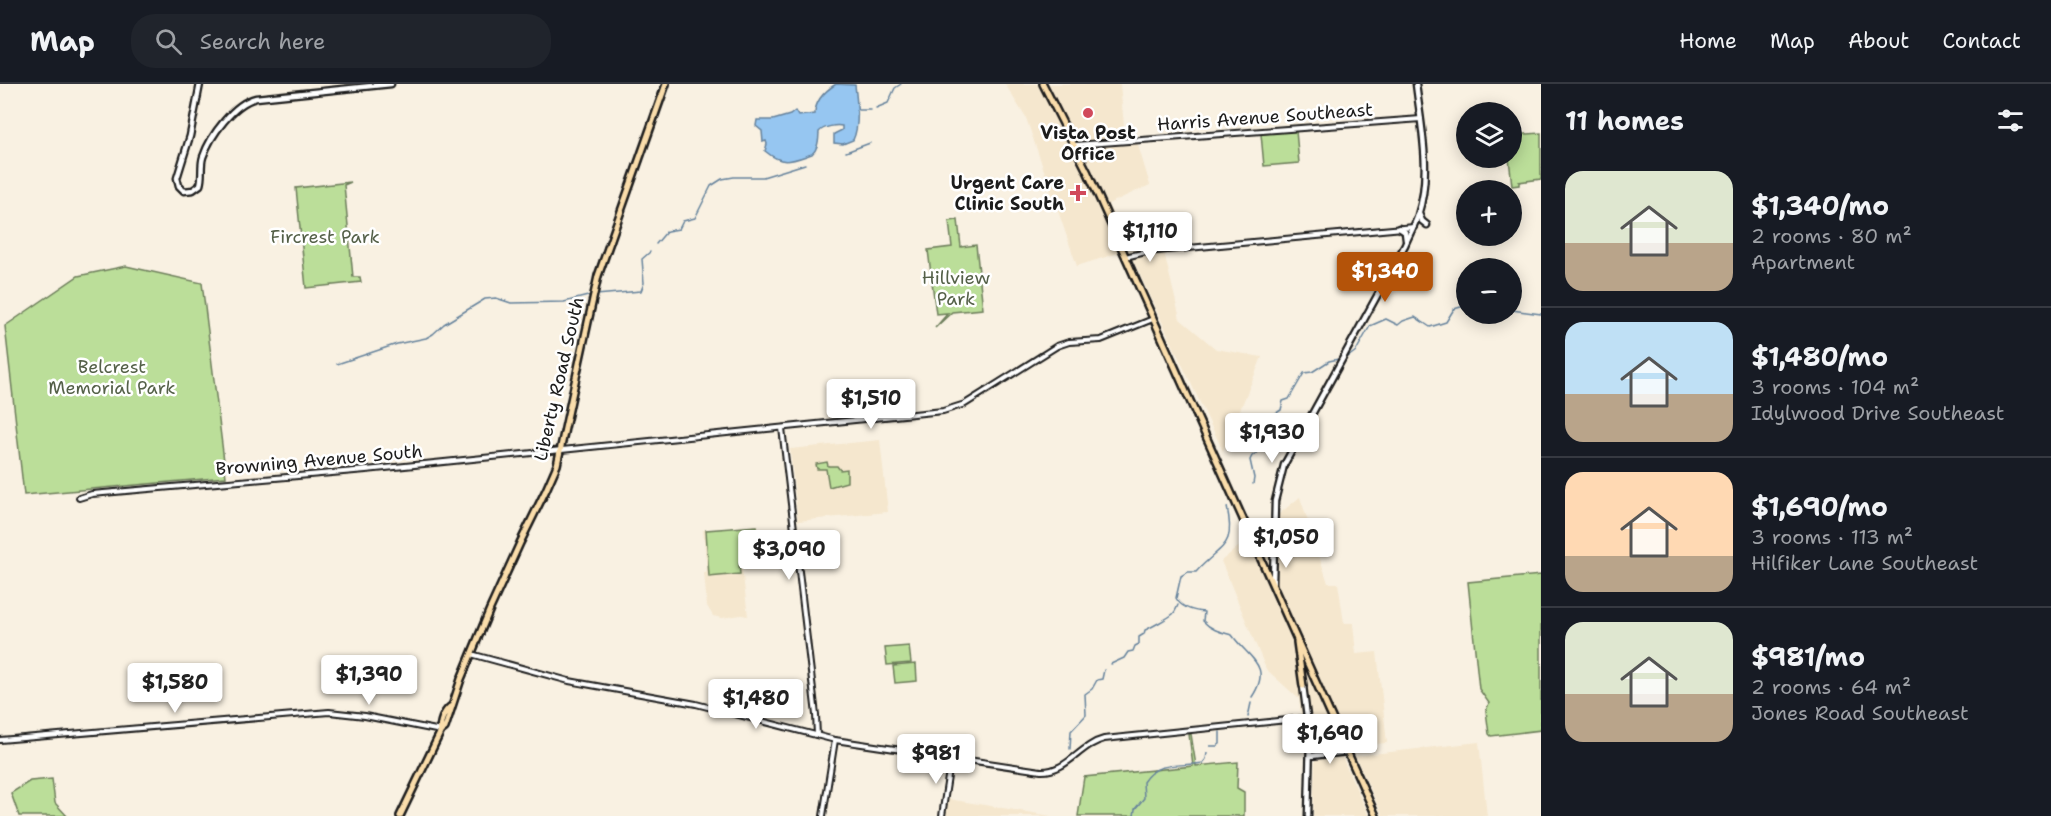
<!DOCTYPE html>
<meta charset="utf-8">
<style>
body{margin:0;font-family:"Shantell Sans",sans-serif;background:#20242c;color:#f1f3f6;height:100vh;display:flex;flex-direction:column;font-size:22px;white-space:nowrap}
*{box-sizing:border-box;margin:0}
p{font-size:20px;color:#9ea1a6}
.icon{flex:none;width:33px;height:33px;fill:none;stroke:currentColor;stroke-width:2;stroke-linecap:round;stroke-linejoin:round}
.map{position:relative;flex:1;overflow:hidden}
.panel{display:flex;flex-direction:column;background:#171b24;width:510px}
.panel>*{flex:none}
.controls{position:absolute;left:1456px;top:18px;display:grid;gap:12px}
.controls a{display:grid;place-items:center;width:66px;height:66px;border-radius:50%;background:#171b24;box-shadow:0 3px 15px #0003;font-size:30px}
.price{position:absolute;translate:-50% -51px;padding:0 14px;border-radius:6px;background:#fff;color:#222;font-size:20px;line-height:39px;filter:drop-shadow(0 2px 3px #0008)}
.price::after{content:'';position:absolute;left:50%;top:36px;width:18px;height:14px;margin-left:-9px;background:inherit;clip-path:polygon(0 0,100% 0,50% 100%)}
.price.active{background:#b45309;color:#fff}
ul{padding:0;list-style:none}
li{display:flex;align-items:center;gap:18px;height:150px;padding:0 24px}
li+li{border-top:2px solid #363941}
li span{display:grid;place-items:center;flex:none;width:168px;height:120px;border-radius:18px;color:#555}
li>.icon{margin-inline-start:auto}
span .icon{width:72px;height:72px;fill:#fffc;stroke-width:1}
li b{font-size:26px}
h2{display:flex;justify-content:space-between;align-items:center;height:72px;padding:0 24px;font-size:26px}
header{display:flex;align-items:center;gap:36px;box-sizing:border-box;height:84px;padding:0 30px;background:#171b24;border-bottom:2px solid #363941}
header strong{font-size:28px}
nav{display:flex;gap:33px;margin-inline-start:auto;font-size:21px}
.search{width:420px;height:54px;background:#20242c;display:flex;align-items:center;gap:15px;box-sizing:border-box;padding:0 21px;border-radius:24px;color:#9ea1a6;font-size:22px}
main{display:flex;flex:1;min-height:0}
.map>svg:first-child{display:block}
.built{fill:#f5e7ce}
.green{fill:#bbde99;stroke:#6c7d5a;stroke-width:1.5}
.water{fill:#96c6f1;stroke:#65829c;stroke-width:1.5}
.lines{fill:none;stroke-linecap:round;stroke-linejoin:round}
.stream{stroke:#65829c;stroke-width:1.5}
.tertiary-casing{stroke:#1c1c1c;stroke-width:8}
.secondary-casing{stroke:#1c1c1c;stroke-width:9}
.primary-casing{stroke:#1c1c1c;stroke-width:10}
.tertiary{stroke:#fff;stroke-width:4}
.secondary{stroke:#fff;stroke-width:4.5}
.primary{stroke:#faddab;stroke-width:5}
.poi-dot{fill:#d1495b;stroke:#fff;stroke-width:2}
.labels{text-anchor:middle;stroke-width:5;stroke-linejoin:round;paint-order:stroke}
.street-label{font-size:18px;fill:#1c1c1c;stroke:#fff}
.poi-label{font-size:18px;font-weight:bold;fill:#1c1c1c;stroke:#fff}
.park-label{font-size:18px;fill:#546048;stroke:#fff}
</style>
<header>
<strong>Map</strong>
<div class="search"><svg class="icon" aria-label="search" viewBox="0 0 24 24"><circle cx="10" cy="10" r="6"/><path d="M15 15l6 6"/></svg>Search here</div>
<nav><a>Home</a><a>Map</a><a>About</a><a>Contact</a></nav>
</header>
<main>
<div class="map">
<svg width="1541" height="732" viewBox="0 0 1541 732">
<rect width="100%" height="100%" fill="#f9f1e2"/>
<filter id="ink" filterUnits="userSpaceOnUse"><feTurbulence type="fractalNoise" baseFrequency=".0167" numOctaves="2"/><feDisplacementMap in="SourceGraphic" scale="12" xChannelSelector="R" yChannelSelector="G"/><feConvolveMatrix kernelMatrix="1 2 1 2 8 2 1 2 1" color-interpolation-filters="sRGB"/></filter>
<g filter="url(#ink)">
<g class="built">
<polygon points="1005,0 1120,0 1125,52 1137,58 1150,101 1108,120 1128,166 1163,164 1180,235 1216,265 1262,273 1223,367 1128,166 1077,182 1026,34"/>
<polygon points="880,356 888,428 798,437 790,365"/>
<polygon points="1300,413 1328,499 1338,499 1344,539 1353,539 1356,570 1377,568 1387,659 1305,666 1299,615 1266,585 1221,477"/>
<polygon points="758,441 762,481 742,484 748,532 741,531 722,534 713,532 707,522 704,489 707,488 703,446"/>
<polygon points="1479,658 1487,732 1383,732 1355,672"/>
<polygon points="1342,673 1369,732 1313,732 1315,676"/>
<polygon points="948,715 1051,732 946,732"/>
</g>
<g class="green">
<polygon points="1296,47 1299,79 1264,82 1261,50"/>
<polygon points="1541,49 1541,95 1519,98 1519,101 1512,102 1509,74 1512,74 1512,51"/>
<polygon points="351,98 344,101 353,193 360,193 361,198 306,204 296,104"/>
<polygon points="958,136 961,163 976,161 983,225 952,228 935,244 948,229 936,230 928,166 952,163 949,137"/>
<polygon points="126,182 202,199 226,393 24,411 5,242 78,192"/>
<polygon points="827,378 828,382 837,382 840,386 847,385 847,398 829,403 826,385 817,385 816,380"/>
<polygon points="757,442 761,472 743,475 743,478 739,479 740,490 709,493 706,446"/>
<polygon points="1541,491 1541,646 1491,652 1489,650 1486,627 1489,619 1479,605 1468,498"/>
<polygon points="909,562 911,579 887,581 885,564"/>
<polygon points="916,580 917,597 895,599 893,582"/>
<polygon points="1189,650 1191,650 1196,682 1238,678 1237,704 1244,708 1244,732 1078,732 1084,693 1193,682"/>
<polygon points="52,695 55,719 67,732 19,732 11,709 30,697"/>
</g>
<path class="water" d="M836,0L855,1C857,18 860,41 853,56L843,60L834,59V50L842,46V42C837,41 824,42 819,48C819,54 818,65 812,70C791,77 783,82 765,67L767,60L766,57L763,58L762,47L756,42L757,36H773L790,31L795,27L798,32L815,30C815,17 825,7 836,0Z"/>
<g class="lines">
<g class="stream">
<polyline points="876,24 888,19 895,4 901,0"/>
<polyline points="859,26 871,26"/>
<polyline points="846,68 870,59"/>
<polyline points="656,160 667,147 679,145 683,137 695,134 711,102 722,95 734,93 763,93 805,80"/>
<polyline points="596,211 641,207 644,199 642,175 650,168"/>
<polyline points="1512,226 1541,230"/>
<polyline points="337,280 397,260 426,254 433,250 444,240 485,215 496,214 511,219 564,218 592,211"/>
<path d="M1253,400L1254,394L1250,376L1252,372L1262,365C1263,354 1268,344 1270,333L1281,326L1283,317L1289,315L1304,289L1312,288L1329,277L1348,273L1356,267L1370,242L1386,235L1398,241L1403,237L1415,233L1430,243L1446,238L1454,225L1464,222L1467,218"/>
<path d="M1227,423C1236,465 1221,460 1196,488H1188L1181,492L1176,514C1181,524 1193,527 1204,528L1203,537C1211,546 1221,548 1232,551C1249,575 1273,581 1252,613"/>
<path d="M1111,580L1124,574L1128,568L1133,567L1135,562L1139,560V553L1144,550L1145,546C1148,545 1170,533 1173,530C1176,527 1176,525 1178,521"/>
<polyline points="1248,633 1251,619"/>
<polyline points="1210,662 1217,662 1220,660 1220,648"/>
<polyline points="1070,665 1071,647 1086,631 1085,610 1092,605 1097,596 1102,595 1104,586"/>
<path d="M1134,732L1135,725L1144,714L1143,698C1157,676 1179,683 1203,679L1206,675L1207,669"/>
</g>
<defs>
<g id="tertiary">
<polyline points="1075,61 1421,35"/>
<polyline points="1125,173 1146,168 1414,143"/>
<polyline points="782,344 816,631 817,651"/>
<polyline points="79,414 92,410 366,386 943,327 965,320 1057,262 1069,258 1101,256 1153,235"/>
<path d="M471,570L569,597L696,620L835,656L1041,687C1067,688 1080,661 1104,655L1307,634"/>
<polyline points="0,656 329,628 365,632 441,647"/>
<polyline points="823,732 835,656"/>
<polyline points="942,732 951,673"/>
</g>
<g id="secondary">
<path d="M200,0L190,52L177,94L179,102L184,107L193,106L200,101C203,92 200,82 203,73C210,52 234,19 256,14L391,0"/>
<polyline points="1419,130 1422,137 1427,141"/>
<polyline points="1399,144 1405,148 1406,156"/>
<polyline points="1266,456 1268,464 1275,468"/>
<polyline points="1257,463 1266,456 1273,442"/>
<path d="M1273,500L1275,417L1284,381L1405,161C1409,151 1415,141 1418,131C1432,89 1421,42 1416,0"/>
<polyline points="1303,602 1310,656 1308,732"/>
<polyline points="1310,672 1347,668"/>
</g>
<g id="primary">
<polyline points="1043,0 1088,89 1376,732"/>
<polyline points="1297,558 1303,602"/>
<path d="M441,647C439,639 444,628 450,623"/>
<polyline points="400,732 441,647 445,644 461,595 490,525 520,459 546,406 557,381 598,192 666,0"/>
</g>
</defs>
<use href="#tertiary" class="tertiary-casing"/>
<use href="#secondary" class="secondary-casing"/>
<use href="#primary" class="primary-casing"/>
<use href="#tertiary" class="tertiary"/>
<use href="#secondary" class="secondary"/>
<use href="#primary" class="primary"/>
</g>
</g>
<g class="poi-dot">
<circle cx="1088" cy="29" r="6"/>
<path d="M1075 100h6v6h6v6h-6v6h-6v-6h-6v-6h6z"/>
</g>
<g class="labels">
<g class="street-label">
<text transform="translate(1265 33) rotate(-4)" y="6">Harris Avenue Southeast</text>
<text transform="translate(559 295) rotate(-77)" y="6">Liberty Road South</text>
<text transform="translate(319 376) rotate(-5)" y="6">Browning Avenue South</text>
</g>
<g class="poi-label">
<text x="1088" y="55">Vista Post<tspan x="1088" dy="21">Office</tspan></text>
<text x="1064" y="105" text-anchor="end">Urgent Care<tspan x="1064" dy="21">Clinic South</tspan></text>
</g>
<g class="park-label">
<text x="325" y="159">Fircrest Park</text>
<text x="956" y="200">Hillview<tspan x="956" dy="21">Park</tspan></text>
<text x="112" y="289">Belcrest<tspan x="112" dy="21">Memorial Park</tspan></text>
</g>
</g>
</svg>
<div class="controls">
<a><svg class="icon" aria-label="layers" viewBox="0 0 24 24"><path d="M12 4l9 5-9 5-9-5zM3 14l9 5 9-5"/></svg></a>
<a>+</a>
<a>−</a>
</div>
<b class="price" style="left:1150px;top:179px">$1,110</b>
<b class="price active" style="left:1385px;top:219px">$1,340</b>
<b class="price" style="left:871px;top:346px">$1,510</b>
<b class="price" style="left:1272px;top:380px">$1,930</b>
<b class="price" style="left:1286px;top:485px">$1,050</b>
<b class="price" style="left:789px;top:497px">$3,090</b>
<b class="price" style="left:369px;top:622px">$1,390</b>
<b class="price" style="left:175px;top:630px">$1,580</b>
<b class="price" style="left:756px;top:646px">$1,480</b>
<b class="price" style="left:1330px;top:681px">$1,690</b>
<b class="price" style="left:936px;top:701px">$981</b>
</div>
<section class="panel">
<h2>11 homes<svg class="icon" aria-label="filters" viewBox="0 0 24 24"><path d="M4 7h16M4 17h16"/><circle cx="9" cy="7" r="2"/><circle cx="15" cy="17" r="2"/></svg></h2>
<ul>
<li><span style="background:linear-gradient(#dfe7d0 60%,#b9a48a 0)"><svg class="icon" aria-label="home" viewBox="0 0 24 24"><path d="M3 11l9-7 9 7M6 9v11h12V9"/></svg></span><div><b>$1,340/mo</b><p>2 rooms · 80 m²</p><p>Apartment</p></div></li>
<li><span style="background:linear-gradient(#bfe0f5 60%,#b9a48a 0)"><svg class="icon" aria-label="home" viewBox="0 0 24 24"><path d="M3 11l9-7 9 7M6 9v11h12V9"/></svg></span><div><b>$1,480/mo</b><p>3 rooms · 104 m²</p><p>Idylwood Drive Southeast</p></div></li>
<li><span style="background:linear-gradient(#ffd9b3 70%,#b9a48a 0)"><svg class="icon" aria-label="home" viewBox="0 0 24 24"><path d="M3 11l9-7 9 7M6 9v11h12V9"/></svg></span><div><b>$1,690/mo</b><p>3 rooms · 113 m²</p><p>Hilfiker Lane Southeast</p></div></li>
<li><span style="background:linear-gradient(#dfe7d0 60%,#b9a48a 0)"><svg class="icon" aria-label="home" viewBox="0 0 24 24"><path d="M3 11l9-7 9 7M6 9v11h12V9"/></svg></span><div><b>$981/mo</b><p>2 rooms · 64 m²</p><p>Jones Road Southeast</p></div></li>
</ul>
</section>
</main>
